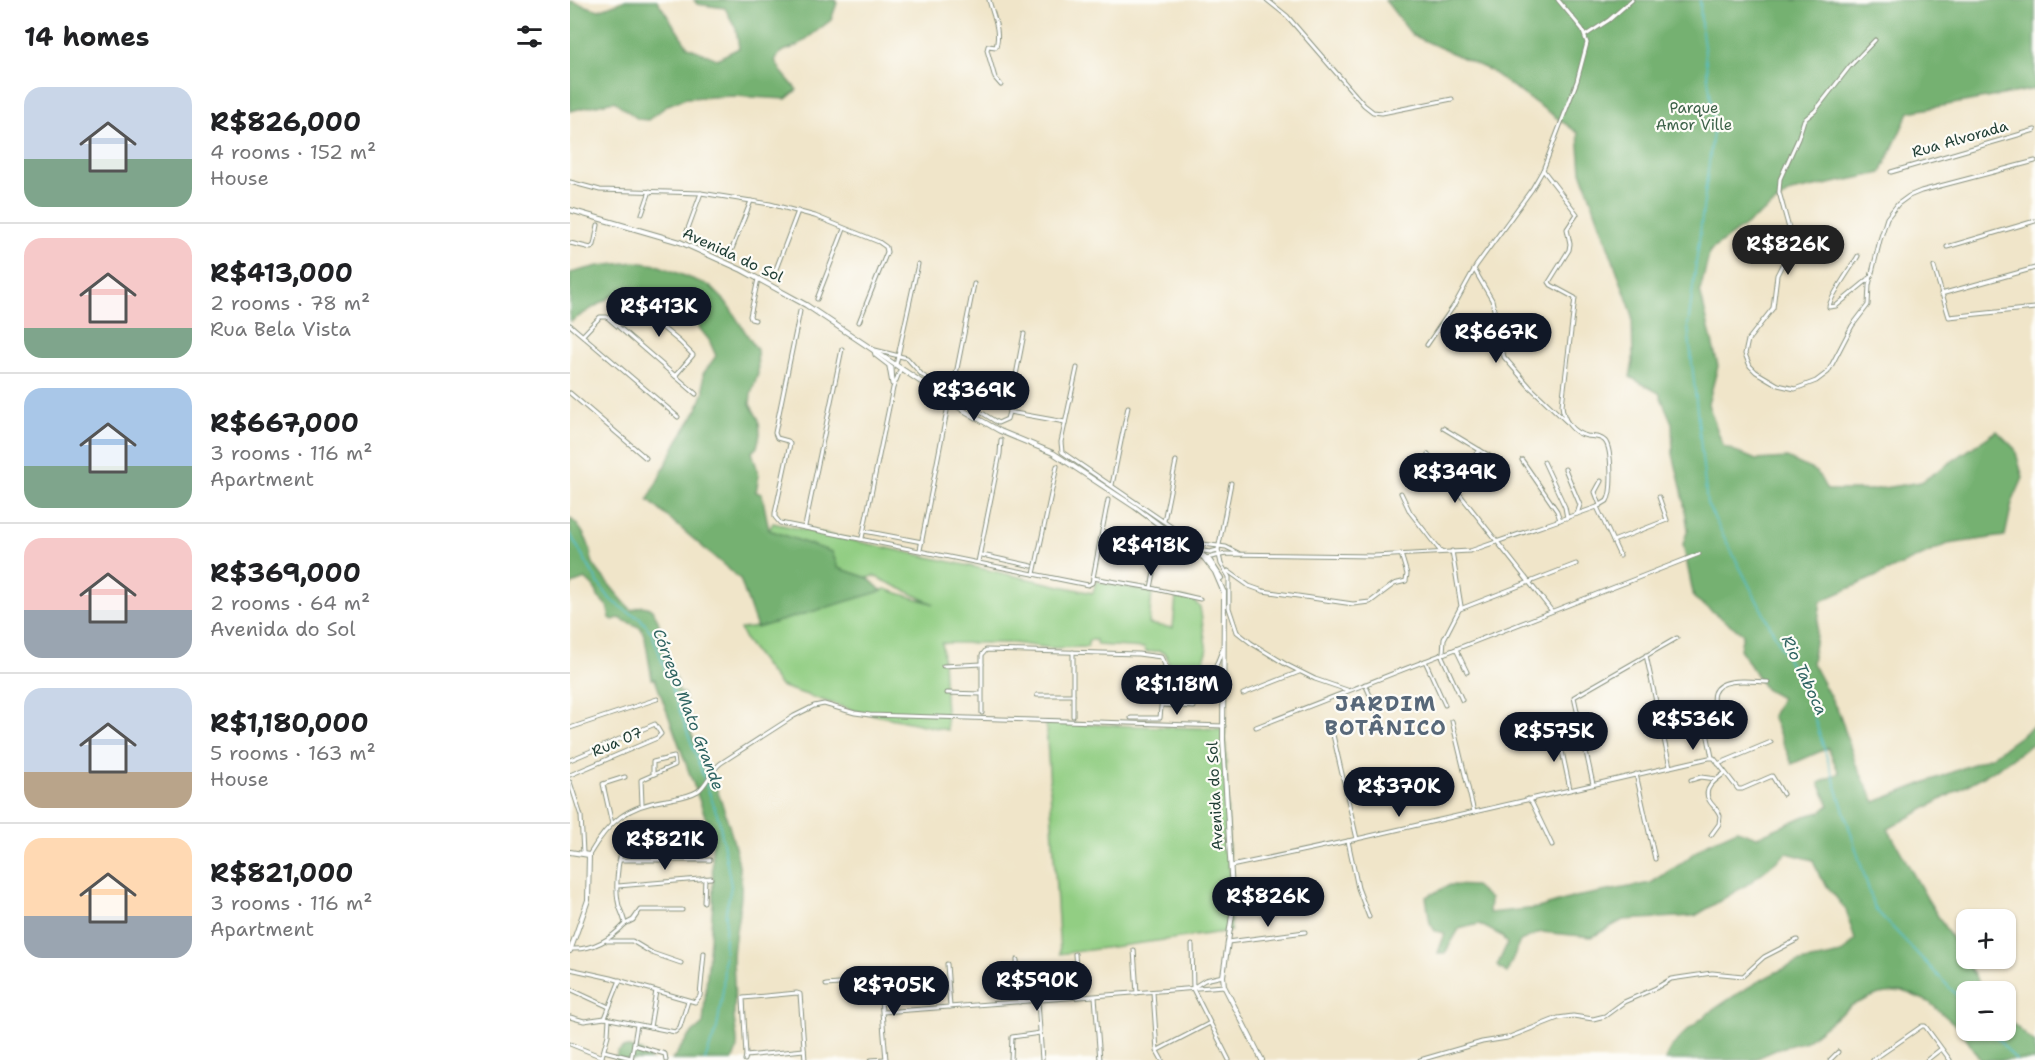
<!DOCTYPE html>
<meta charset="utf-8">
<style>
body{margin:0;font-family:"Shantell Sans",sans-serif;background:#f6f6f6;color:#202124;height:100vh;display:flex;flex-direction:column;font-size:22px;white-space:nowrap}
*{box-sizing:border-box;margin:0}
p{font-size:20px;color:#757577}
.icon{flex:none;width:33px;height:33px;fill:none;stroke:currentColor;stroke-width:2;stroke-linecap:round;stroke-linejoin:round}
.map{position:relative;flex:1;overflow:hidden}
.side{display:flex;flex-direction:column;background:#fff;width:570px}
.side>*{flex:none}
.controls{position:absolute;left:1386px;top:909px;display:grid;gap:12px}
.controls a{display:grid;place-items:center;width:60px;height:60px;border-radius:12px;background:#fff;box-shadow:0 2px 4px #0004;font-size:30px}
.price{position:absolute;translate:-50% -51px;padding:0 14px;border-radius:21px;background:#111827;color:#fff;font-size:20px;line-height:39px;filter:drop-shadow(0 2px 3px #0008)}
.price::after{content:'';position:absolute;left:50%;top:36px;width:18px;height:14px;margin-left:-9px;background:inherit;clip-path:polygon(0 0,100% 0,50% 100%)}
.price.current{background:#222;color:#fff}
ul{padding:0;list-style:none}
li{display:flex;align-items:center;gap:18px;height:150px;padding:0 24px}
li+li{border-top:2px solid #e0e0e0}
li span{display:grid;place-items:center;flex:none;width:168px;height:120px;border-radius:18px;color:#555}
li>.icon{margin-inline-start:auto}
span .icon{width:72px;height:72px;fill:#fffc;stroke-width:1}
li b{font-size:26px}
h2{display:flex;justify-content:space-between;align-items:center;height:72px;padding:0 24px;font-size:26px}
main{display:flex;flex:1;min-height:0}
.map>svg:first-child{display:block}
.green{fill:#92ce83;stroke:#58865c;stroke-width:1.5}
.forest{fill:#75b171;stroke:#4a7752;stroke-width:1.5}
.lines{fill:none;stroke-linecap:round;stroke-linejoin:round}
.stream{stroke:#53bfcd;stroke-width:1.5}
.street-casing{stroke:#88917e;stroke-width:5}
.secondary-casing{stroke:#88917e;stroke-width:6}
.street{stroke:#fff;stroke-width:3}
.secondary{stroke:#fff;stroke-width:4}
.labels{text-anchor:middle;stroke-width:4.5;stroke-linejoin:round;paint-order:stroke}
.park-label{font-size:15px;fill:#3c6148;stroke:#fdfcf7}
.street-label{font-size:15px;fill:#1f3d34;stroke:#fdfcf7}
.water-label{font-size:16px;font-style:italic;fill:#2f6462;stroke:#fdfcf7}
.district-label{font-size:21px;font-weight:bold;letter-spacing:1.5px;fill:#586879;stroke:#fdfcf7}
</style>
<main>
<section class="side">
<h2>14 homes<svg class="icon" aria-label="filters" viewBox="0 0 24 24"><path d="M4 7h16M4 17h16"/><circle cx="9" cy="7" r="2"/><circle cx="15" cy="17" r="2"/></svg></h2>
<ul>
<li><span style="background:linear-gradient(#c9d6e8 60%,#7fa58c 0)"><svg class="icon" aria-label="home" viewBox="0 0 24 24"><path d="M3 11l9-7 9 7M6 9v11h12V9"/></svg></span><div><b>R$826,000</b><p>4 rooms · 152 m²</p><p>House</p></div></li>
<li><span style="background:linear-gradient(#f6c9c9 75%,#7fa58c 0)"><svg class="icon" aria-label="home" viewBox="0 0 24 24"><path d="M3 11l9-7 9 7M6 9v11h12V9"/></svg></span><div><b>R$413,000</b><p>2 rooms · 78 m²</p><p>Rua Bela Vista</p></div></li>
<li><span style="background:linear-gradient(#a9c7e8 65%,#7fa58c 0)"><svg class="icon" aria-label="home" viewBox="0 0 24 24"><path d="M3 11l9-7 9 7M6 9v11h12V9"/></svg></span><div><b>R$667,000</b><p>3 rooms · 116 m²</p><p>Apartment</p></div></li>
<li><span style="background:linear-gradient(#f6c9c9 60%,#9aa5b1 0)"><svg class="icon" aria-label="home" viewBox="0 0 24 24"><path d="M3 11l9-7 9 7M6 9v11h12V9"/></svg></span><div><b>R$369,000</b><p>2 rooms · 64 m²</p><p>Avenida do Sol</p></div></li>
<li><span style="background:linear-gradient(#c9d6e8 70%,#b9a48a 0)"><svg class="icon" aria-label="home" viewBox="0 0 24 24"><path d="M3 11l9-7 9 7M6 9v11h12V9"/></svg></span><div><b>R$1,180,000</b><p>5 rooms · 163 m²</p><p>House</p></div></li>
<li><span style="background:linear-gradient(#ffd9b3 65%,#9aa5b1 0)"><svg class="icon" aria-label="home" viewBox="0 0 24 24"><path d="M3 11l9-7 9 7M6 9v11h12V9"/></svg></span><div><b>R$821,000</b><p>3 rooms · 116 m²</p><p>Apartment</p></div></li>
</ul>
</section>
<div class="map">
<svg width="1465" height="1060" viewBox="0 0 1465 1060">
<rect width="100%" height="100%" fill="#fdfcf7"/>
<filter id="ink" filterUnits="userSpaceOnUse"><feTurbulence type="fractalNoise" baseFrequency=".0167" numOctaves="2"/><feDisplacementMap in="SourceGraphic" scale="12" xChannelSelector="R" yChannelSelector="G"/><feConvolveMatrix kernelMatrix="1 2 1 2 8 2 1 2 1" color-interpolation-filters="sRGB"/></filter>
<filter id="wash" filterUnits="userSpaceOnUse"><feTurbulence type="fractalNoise" baseFrequency=".008" numOctaves="4" result="noise"/><feDisplacementMap in="SourceGraphic" scale="24" xChannelSelector="R" yChannelSelector="G"/><feGaussianBlur stdDeviation="1.35" result="paint"/><feColorMatrix in="noise" values="0 0 0 0 0 0 0 0 0 0 0 0 0 0 0 0 0 1.4 0 .05"/><feComposite in="paint" operator="in"/></filter>
<g filter="url(#wash)">
<rect width="100%" height="100%" fill="#f0e5c9"/>
<g class="green">
<path d="M203,523L523,593L526,581L582,592L579,624L603,628L606,597L623,600L630,607L637,652L631,667C621,668 607,669 598,662L596,654L590,651L576,652L574,648L527,645L526,640H519L517,647L480,648L443,643H372L377,730L282,710L210,686L176,641L170,629L187,627L315,589L364,604L304,576L298,578L268,568L262,552L199,530Z"/>
<polygon points="476,723 655,729 661,931 490,954"/>
</g>
<g class="forest">
<polygon points="56,0 87,0 118,47 147,59 169,48 166,29 155,8 127,4 124,0 265,0 267,3 261,20 227,46 211,52 205,60 211,71 227,90 216,99 164,96 116,98 98,105 78,120 68,119 44,101 0,111 0,1 29,10"/>
<path d="M815,0H1465V89L1339,112L1311,173L1221,192L1140,251L1130,291L1148,366L1138,404L1153,446L1186,460L1217,458L1247,472L1257,490H1301L1351,482L1427,431L1445,449L1453,478L1442,503L1435,536L1378,544L1251,601L1242,663L1270,715L1286,765L1305,802L1421,757L1465,725V742L1426,769L1318,829L1358,900L1414,991L1396,992V1030H1436V1018L1465,1043V1060H1410L1390,1029L1359,1002L1333,991L1309,994L1282,1005L1236,1041L1210,1048L1183,1060H1095C1106,1026 1189,979 1222,965C1237,958 1256,960 1271,953C1276,951 1281,944 1285,940L1276,910L1250,877L1243,860L1217,853L1178,884L1125,916L1053,920L1022,937L971,932L950,941L937,973L927,966L937,944L932,936L909,924L889,929L875,953H868L875,933L865,931L860,923L856,897L880,885L905,886L920,899L919,913L968,908L1005,897L1081,883L1109,865L1136,844L1167,830L1187,837L1235,816L1251,812L1259,805L1249,783L1269,773L1258,748L1222,764L1202,716L1211,698L1195,689L1170,649L1173,634L1124,598L1113,544L1118,529L1112,491L1103,454L1102,423L1089,393L1060,377L1063,362L1062,313L1011,171L1008,133L919,70L842,35Z"/>
<polygon points="65,262 87,265 140,286 156,302 187,350 188,374 181,394 180,404 189,420 190,434 187,447 182,452 189,475 186,492 192,494 199,530 262,552 268,568 298,578 312,591 187,628 170,579 78,500 107,442 126,412 134,392 133,374 146,356 139,340 127,325 111,313 94,296 71,293 42,296 0,322 0,273 28,266"/>
<path d="M0,518C9,525 17,538 20,549C21,554 21,559 23,563C24,567 58,608 62,610C92,592 92,645 96,662C98,670 103,671 106,678C108,682 108,687 109,692L114,694C118,706 116,716 120,729C124,740 128,752 133,763C136,770 141,776 144,783C154,805 166,847 170,871C175,900 164,928 163,957C163,975 166,993 164,1012C163,1029 173,1045 162,1060H102L119,1036L133,1024L143,902L142,835L85,679H82L75,638L71,628L49,618L43,620L40,618L37,606L28,597C27,589 21,584 15,579L2,584L0,588Z"/>
<path d="M56,1047L71,1051L81,1060H46C46,1052 49,1050 56,1047Z"/>
</g>
<g class="lines">
<g class="stream">
<polyline points="1130,0 1131,24 1144,124 1118,326 1137,504 1239,701 1305,909 1396,1005"/>
<polyline points="0,534 29,584 41,600 56,611 70,618 82,633 149,820 161,886 156,911 153,990 147,1028 135,1060"/>
<polyline points="1420,1030 1446,1060"/>
</g>
</g>
</g>
<g filter="url(#ink)">
<g class="lines">
<defs>
<g id="street">
<path d="M419,0C423,16 431,31 426,47L418,46L417,50L425,78L431,85"/>
<polyline points="697,0 717,16 794,105 803,112 812,113 882,99"/>
<polyline points="1016,35 1039,20 1062,0"/>
<polyline points="1305,40 1280,66 1245,111 1234,120 1228,139 1210,179 1209,192 1223,243 1207,275 1203,308 1178,340 1175,354 1180,366 1186,372 1208,385 1225,389 1246,381 1258,372 1282,326 1298,305 1299,285 1310,240 1317,218 1328,204 1339,196 1351,191 1465,161"/>
<polyline points="1321,172 1465,130"/>
<polyline points="0,182 30,190 131,193 200,204 245,216 309,242 316,247 317,252 289,322"/>
<polyline points="72,214 80,191"/>
<polyline points="116,234 131,193"/>
<polyline points="0,243 21,248 24,245 28,225"/>
<polyline points="1377,247 1465,221"/>
<polyline points="160,254 181,201"/>
<path d="M1288,256C1282,267 1259,298 1259,307L1266,306L1300,278"/>
<polyline points="1364,267 1379,317 1465,308"/>
<polyline points="904,269 922,300 934,357 960,387 996,421"/>
<polyline points="203,277 228,211"/>
<polyline points="1371,294 1465,268"/>
<polyline points="247,299 274,229"/>
<polyline points="230,311 205,433 207,438 218,441 220,444 205,513 205,517 210,523 518,585 522,583 538,500"/>
<polyline points="41,319 55,303 60,301 110,342 123,355 105,376"/>
<polyline points="185,320 181,319 180,316 188,279"/>
<polyline points="0,325 108,417"/>
<polyline points="13,335 30,317 37,317 126,394"/>
<polyline points="857,345 885,304 906,266 962,189 973,170 1007,81 1017,43 1012,29 988,0"/>
<polyline points="305,350 337,358 352,375 428,423 437,419 439,412 495,422"/>
<polyline points="304,351 305,355 322,368 323,383"/>
<polyline points="326,365 348,264"/>
<polyline points="319,367 322,384"/>
<polyline points="507,368 491,442 492,452 625,543 656,547 668,553"/>
<polyline points="0,393 76,458"/>
<polyline points="382,394 404,284"/>
<polyline points="439,411 454,334"/>
<polyline points="873,428 938,467"/>
<polyline points="858,454 981,610"/>
<polyline points="952,460 987,511 990,520"/>
<polyline points="974,462 995,507 997,518"/>
<polyline points="995,469 1010,505 1007,514"/>
<polyline points="881,481 910,450"/>
<polyline points="661,483 648,550 651,564 659,577 659,608 667,632 681,643 717,665 745,679 777,690"/>
<polyline points="542,485 558,407"/>
<polyline points="831,493 840,512 871,552"/>
<polyline points="1030,505 1025,492 1031,481"/>
<polyline points="1027,507 1050,556"/>
<polyline points="594,521 606,461"/>
<polyline points="235,526 272,349"/>
<polyline points="294,531 352,542"/>
<polyline points="292,538 323,388 331,368"/>
<polyline points="1043,541 1097,520 1089,497"/>
<polyline points="350,550 377,411"/>
<polyline points="627,550 640,552 648,550"/>
<polyline points="412,555 462,566"/>
<path d="M636,558L656,554L804,556L900,551L984,522L1027,507L1037,501C1043,492 1042,449 1035,441C1030,436 1024,437 1017,436C1002,433 993,420 992,405L1005,298L981,285L979,282L999,250L1000,244L997,229L1007,214L973,170"/>
<polyline points="408,562 430,454 431,440"/>
<polyline points="658,571 679,586 693,591 783,604 800,602 824,584 836,581 837,574 831,554"/>
<polyline points="464,574 487,466"/>
<polyline points="523,578 581,588 630,599"/>
<polyline points="581,588 591,537"/>
<polyline points="890,609 1006,564"/>
<polyline points="886,649 897,672"/>
<polyline points="503,652 503,716"/>
<polyline points="873,653 874,639 891,606 882,551"/>
<polyline points="871,654 892,700"/>
<polyline points="1076,655 1100,767"/>
<polyline points="855,661 875,705"/>
<polyline points="373,666 412,664"/>
<polyline points="644,671 653,648"/>
<polyline points="795,684 812,722"/>
<polyline points="377,693 411,694"/>
<polyline points="673,694 729,672"/>
<polyline points="467,695 503,695"/>
<polyline points="592,705 624,707"/>
<polyline points="412,713 412,655 416,650 568,654 591,657 596,667 604,671 627,673 644,671 653,675"/>
<polyline points="561,718 590,718 595,665"/>
<polyline points="882,721 904,812"/>
<polyline points="686,727 1129,554"/>
<polyline points="0,728 87,699"/>
<polyline points="988,732 1000,789"/>
<polyline points="763,735 787,839"/>
<path d="M1142,757L1135,723L1137,717L1144,712C1144,706 1142,699 1144,693C1150,676 1183,682 1198,682"/>
<polyline points="0,760 85,724 91,734 87,738 0,775"/>
<polyline points="1148,764 1201,742"/>
<polyline points="1066,774 1085,859"/>
<polyline points="1121,780 1131,777 1146,779"/>
<polyline points="0,782 11,816 13,853"/>
<polyline points="1023,784 1004,697 1107,638"/>
<polyline points="958,799 962,803 982,845"/>
<polyline points="72,804 71,780 105,765 104,757 83,762 83,773"/>
<polyline points="42,824 33,784 55,777"/>
<path d="M1141,835L1149,824L1150,816C1148,809 1142,806 1139,800C1132,788 1147,779 1155,773"/>
<polyline points="778,841 788,888 799,917"/>
<path d="M19,855C39,821 57,806 96,800C106,798 118,797 128,791C137,785 141,770 151,763L224,716L244,706L254,704L285,713L300,715L654,726"/>
<polyline points="50,860 140,860"/>
<polyline points="661,866 778,841 1139,758 1144,758 1168,789 1172,789 1202,776 1213,794"/>
<polyline points="48,886 141,878"/>
<polyline points="134,902 135,878"/>
<polyline points="55,924 63,920 70,910 112,910"/>
<polyline points="37,941 62,941 82,953 111,963"/>
<polyline points="658,942 735,932"/>
<polyline points="622,945 623,989 659,1060"/>
<path d="M1,949C23,950 40,940 55,924C54,917 51,912 49,906C45,890 47,868 51,853L61,851L65,844L70,842L139,843"/>
<polyline points="564,950 567,993"/>
<polyline points="505,954 508,997"/>
<polyline points="447,960 449,1002"/>
<polyline points="377,964 380,1007"/>
<polyline points="0,969 41,978 125,1002 130,996 134,953"/>
<polyline points="309,975 316,1060"/>
<polyline points="256,985 309,981"/>
<polyline points="624,987 635,980 653,976"/>
<polyline points="0,989 39,1007"/>
<polyline points="583,992 587,1051 592,1060"/>
<polyline points="525,997 530,1060"/>
<polyline points="468,1001 472,1060"/>
<polyline points="313,1012 654,986"/>
<polyline points="0,1017 14,1021 35,1018 105,1032 110,1027 118,1001"/>
<polyline points="35,1018 50,980"/>
<polyline points="80,1027 86,991"/>
<polyline points="0,1044 32,1057"/>
<polyline points="64,1045 95,1054 96,1060"/>
<polyline points="588,1050 640,1023"/>
<polyline points="34,1051 61,1058"/>
<polyline points="176,1056 234,1050"/>
<polyline points="31,1060 38,1035 39,1019"/>
<polyline points="61,1060 67,1025"/>
<polyline points="175,1060 176,1056 173,998 227,993 230,994 235,1060"/>
<polyline points="301,1060 316,1059"/>
<polyline points="441,1060 442,1037 470,1033"/>
<polyline points="850,1060 912,1042 937,1038 988,1018 1003,1016 1023,1019 1035,1016 1054,1002 1086,988 1101,979 1142,973 1173,976 1194,957 1227,940"/>
<polyline points="1260,1060 1268,1052"/>
<polyline points="1303,1060 1352,1026 1355,1026 1380,1060"/>
<polyline points="1357,1060 1371,1049"/>
</g>
<g id="secondary">
<polyline points="0,210 110,242 172,270 236,305 393,410 430,431 483,453 565,507 634,558 645,572 654,593"/>
<polyline points="622,547 640,561 651,578"/>
<polyline points="654,592 653,740 663,908 653,976 654,986 692,1060"/>
<polyline points="0,852 19,855 18,900 0,951"/>
</g>
</defs>
<use href="#street" class="street-casing"/>
<use href="#secondary" class="secondary-casing"/>
<use href="#street" class="street"/>
<use href="#secondary" class="secondary"/>
</g>
</g>
<g class="labels">
<g class="park-label">
<text x="1124" y="113">Parque<tspan x="1124" dy="17">Amor Ville</tspan></text>
</g>
<g class="street-label">
<text transform="translate(1390 139) rotate(-16)" y="5">Rua Alvorada</text>
<text transform="translate(163 255) rotate(25)" y="5">Avenida do Sol</text>
<text transform="translate(47 742) rotate(-23)" y="5">Rua 07</text>
<text transform="translate(645 796) rotate(-93)" y="5">Avenida do Sol</text>
</g>
<g class="water-label">
<text transform="translate(1235 675) rotate(65)" y="6">Rio Taboca</text>
<text transform="translate(119 709) rotate(69)" y="6">Córrego Mato Grande</text>
</g>
<g class="district-label">
<text x="816" y="711">JARDIM<tspan x="816" dy="24">BOTÂNICO</tspan></text>
</g>
</g>
</svg>
<div class="controls">
<a>+</a>
<a>−</a>
</div>
<b class="price current" style="left:1218px;top:276px">R$826K</b>
<b class="price" style="left:89px;top:338px">R$413K</b>
<b class="price" style="left:926px;top:364px">R$667K</b>
<b class="price" style="left:404px;top:422px">R$369K</b>
<b class="price" style="left:885px;top:504px">R$349K</b>
<b class="price" style="left:581px;top:577px">R$418K</b>
<b class="price" style="left:607px;top:716px">R$1.18M</b>
<b class="price" style="left:1123px;top:751px">R$536K</b>
<b class="price" style="left:984px;top:763px">R$575K</b>
<b class="price" style="left:829px;top:818px">R$370K</b>
<b class="price" style="left:95px;top:871px">R$821K</b>
<b class="price" style="left:698px;top:928px">R$826K</b>
<b class="price" style="left:467px;top:1012px">R$590K</b>
<b class="price" style="left:324px;top:1017px">R$705K</b>
</div>
</main>
